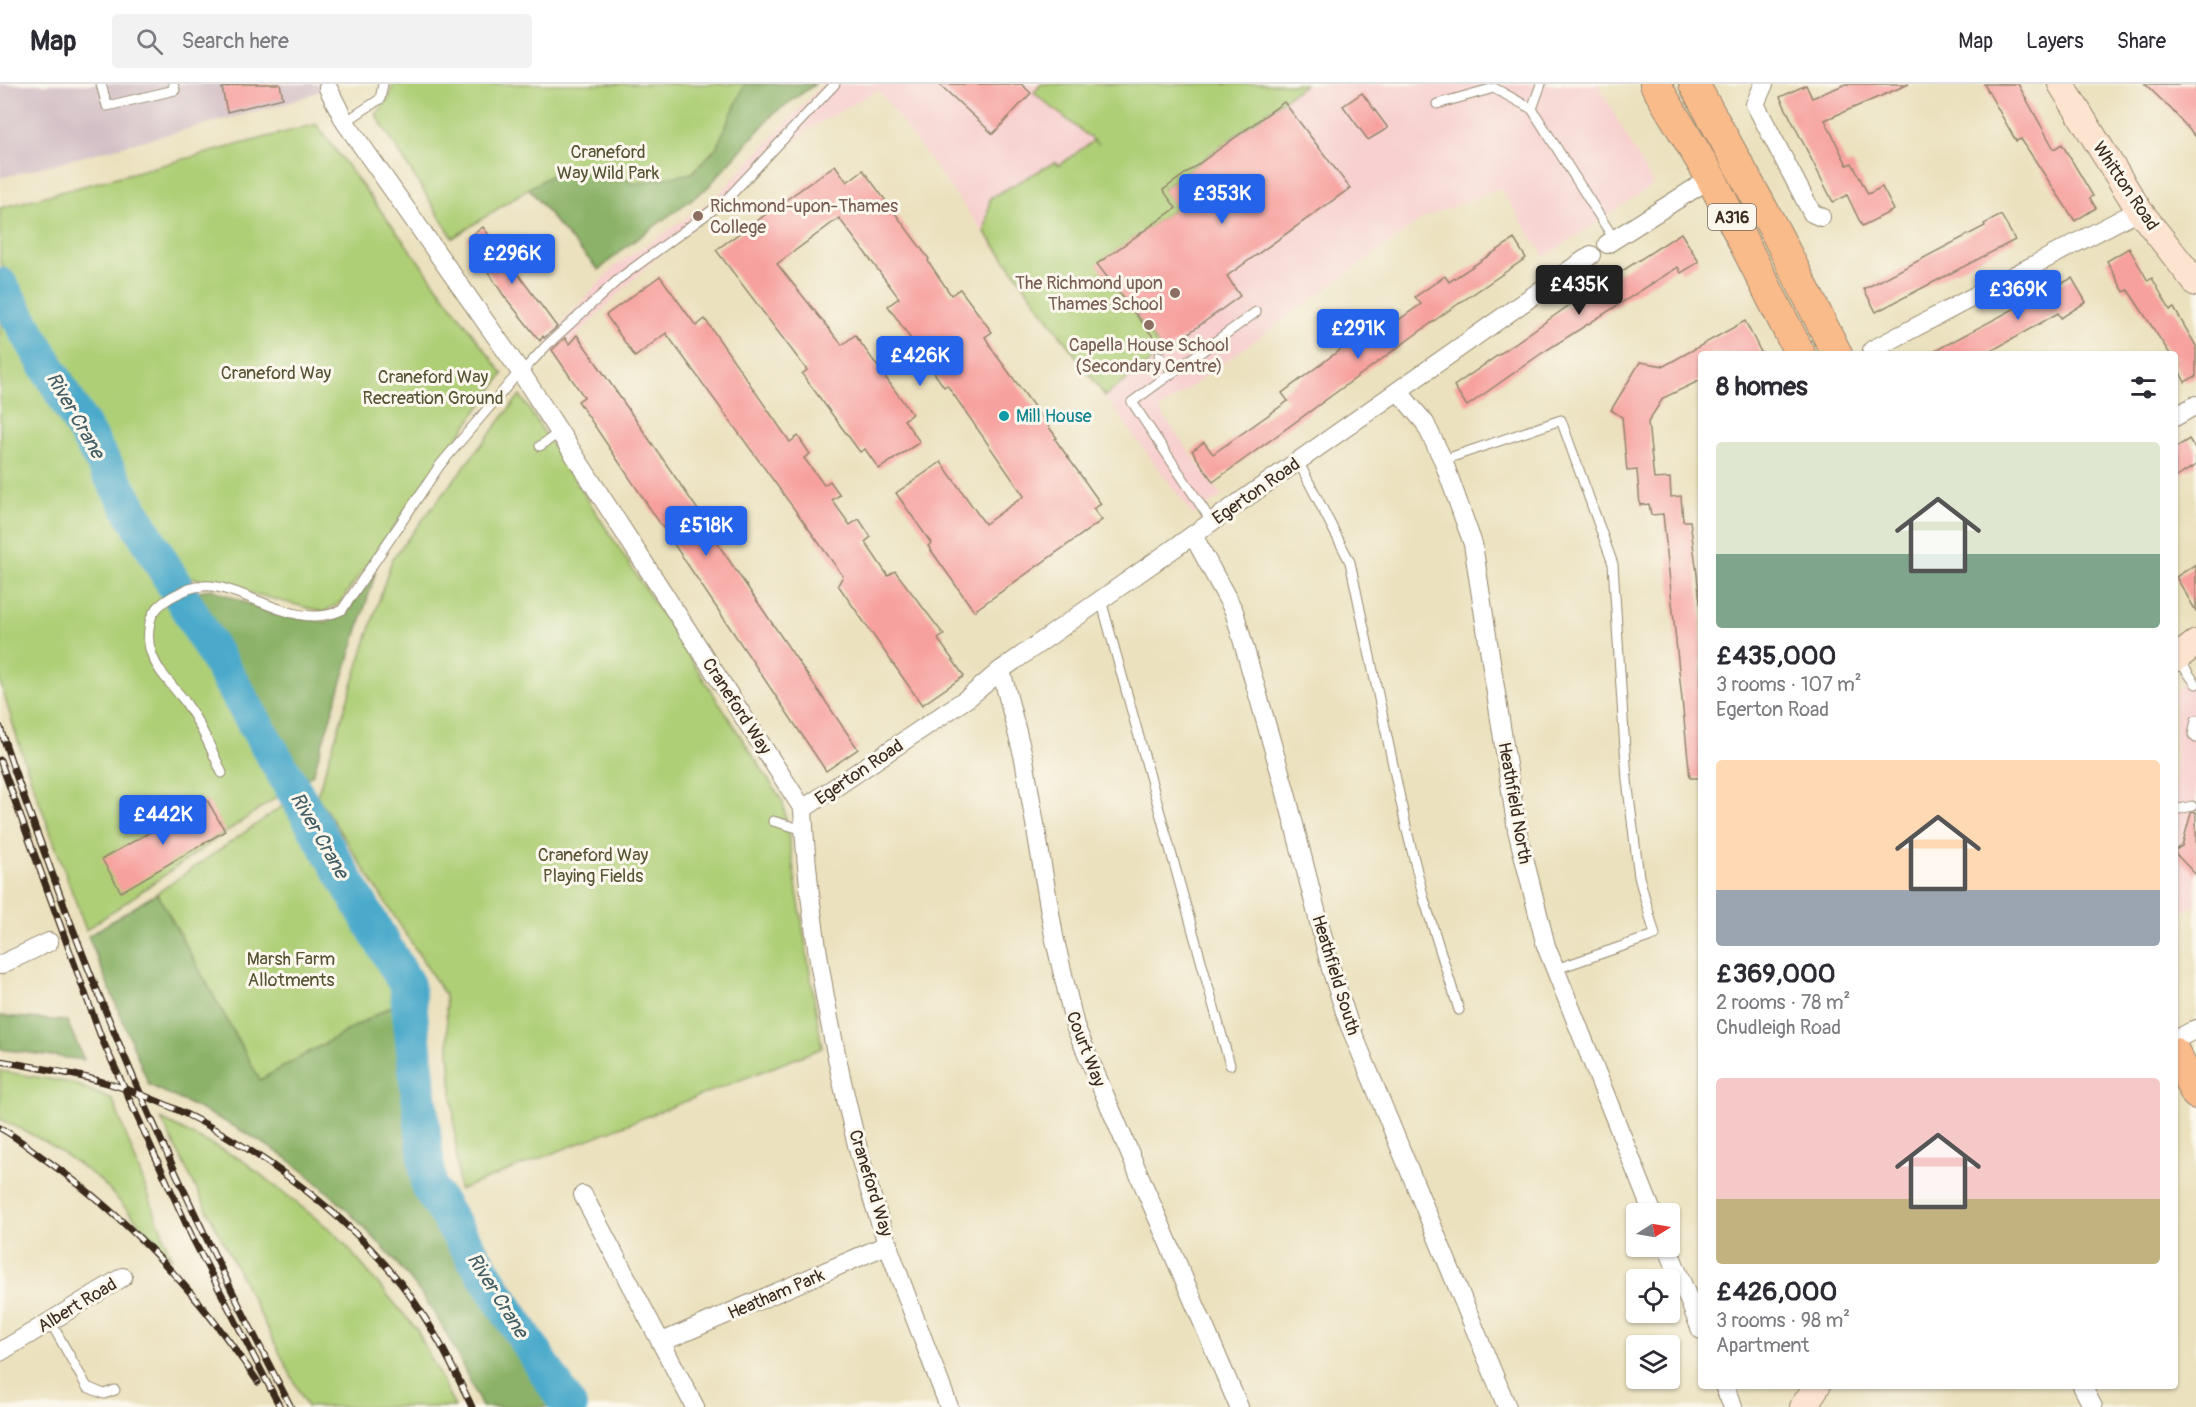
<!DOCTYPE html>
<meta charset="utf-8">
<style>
body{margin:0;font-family:Pangolin,sans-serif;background:#f2f2f3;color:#2b2b33;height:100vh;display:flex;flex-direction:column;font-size:22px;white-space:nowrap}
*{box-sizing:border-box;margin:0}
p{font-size:20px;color:#7c7c81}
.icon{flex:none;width:33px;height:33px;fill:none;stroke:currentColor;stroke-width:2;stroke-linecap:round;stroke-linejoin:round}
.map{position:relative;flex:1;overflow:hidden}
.panel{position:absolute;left:1698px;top:267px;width:480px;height:1038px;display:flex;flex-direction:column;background:#fff;border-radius:6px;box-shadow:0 2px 4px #0004}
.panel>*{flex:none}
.needle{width:39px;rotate:79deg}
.controls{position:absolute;left:1626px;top:1119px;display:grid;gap:12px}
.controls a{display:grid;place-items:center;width:54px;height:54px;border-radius:6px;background:#fff;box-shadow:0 2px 4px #0004;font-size:30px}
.price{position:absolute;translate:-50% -51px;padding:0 14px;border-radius:6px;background:#2563eb;color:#fff;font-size:20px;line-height:39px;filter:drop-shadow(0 2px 3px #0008)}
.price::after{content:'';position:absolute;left:50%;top:36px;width:18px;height:14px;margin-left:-9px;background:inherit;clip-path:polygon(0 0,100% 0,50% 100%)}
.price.current{background:#222;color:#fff}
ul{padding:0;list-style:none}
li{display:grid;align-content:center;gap:12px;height:318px;padding:0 18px}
li span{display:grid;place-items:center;height:186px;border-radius:6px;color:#555}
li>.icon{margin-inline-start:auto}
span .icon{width:108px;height:108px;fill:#fffc;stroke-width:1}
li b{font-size:26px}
h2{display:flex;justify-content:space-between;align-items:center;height:72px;padding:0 18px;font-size:26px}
header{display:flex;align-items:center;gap:36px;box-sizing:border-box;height:84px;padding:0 30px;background:#fff;border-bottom:2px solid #e1e1e2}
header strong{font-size:28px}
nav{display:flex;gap:33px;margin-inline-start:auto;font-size:21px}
.search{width:420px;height:54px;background:#f2f2f3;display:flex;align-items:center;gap:15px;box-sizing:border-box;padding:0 21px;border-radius:6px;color:#7c7c81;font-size:22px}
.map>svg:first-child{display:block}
.built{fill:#f7d0cf}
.industrial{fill:#d2bec5}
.green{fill:#afcf77;stroke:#757c4a;stroke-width:1.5}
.forest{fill:#8bb268;stroke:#636e43;stroke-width:1.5}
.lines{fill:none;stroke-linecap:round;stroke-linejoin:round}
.river{stroke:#4caacb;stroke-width:36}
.building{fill:#f7a19f}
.service-casing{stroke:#93866e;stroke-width:11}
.minor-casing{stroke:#93866e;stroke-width:20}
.secondary-casing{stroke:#93866e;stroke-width:28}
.trunk-casing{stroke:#93866e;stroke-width:32}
.service{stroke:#fff;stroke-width:9}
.minor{stroke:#fff;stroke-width:18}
.secondary{stroke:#fde4d1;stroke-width:26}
.trunk{stroke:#fabb8b;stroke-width:30}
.rail-casing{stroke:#3b2a1e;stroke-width:7}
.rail{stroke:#fbf7ec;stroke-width:4.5;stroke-dasharray:14;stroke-linecap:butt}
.education-dot{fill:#8d6e63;stroke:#fbf7ec;stroke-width:2}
.culture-dot{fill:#0f9aa8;stroke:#fbf7ec;stroke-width:2}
.labels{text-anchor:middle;stroke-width:6;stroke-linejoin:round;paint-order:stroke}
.shield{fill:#fbf7ec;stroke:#75685c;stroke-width:1.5}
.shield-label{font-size:16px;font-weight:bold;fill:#3b2a1e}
.park-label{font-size:18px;fill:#585334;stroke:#fbf7ec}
.street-label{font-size:18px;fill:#3b2a1e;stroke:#fbf7ec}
.education-label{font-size:18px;fill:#785e54;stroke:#fbf7ec;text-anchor:start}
.culture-label{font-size:18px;fill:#0d838f;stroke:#fbf7ec;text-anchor:start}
.water-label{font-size:20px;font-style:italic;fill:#425d63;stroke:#fbf7ec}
</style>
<header>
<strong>Map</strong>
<div class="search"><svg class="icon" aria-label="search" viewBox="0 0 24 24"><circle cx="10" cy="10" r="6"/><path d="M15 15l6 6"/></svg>Search here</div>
<nav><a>Map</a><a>Layers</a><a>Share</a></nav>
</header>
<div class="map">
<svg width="2196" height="1323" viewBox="0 0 2196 1323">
<rect width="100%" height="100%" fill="#fbf7ec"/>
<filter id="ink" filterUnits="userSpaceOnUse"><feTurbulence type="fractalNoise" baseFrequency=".0167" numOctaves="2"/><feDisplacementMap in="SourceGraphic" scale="12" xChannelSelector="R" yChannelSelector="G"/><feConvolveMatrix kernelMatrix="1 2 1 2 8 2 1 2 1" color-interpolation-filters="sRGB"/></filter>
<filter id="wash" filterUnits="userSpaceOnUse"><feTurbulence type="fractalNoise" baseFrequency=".008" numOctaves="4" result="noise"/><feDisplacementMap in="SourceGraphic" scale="24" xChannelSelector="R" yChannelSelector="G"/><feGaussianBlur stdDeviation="1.35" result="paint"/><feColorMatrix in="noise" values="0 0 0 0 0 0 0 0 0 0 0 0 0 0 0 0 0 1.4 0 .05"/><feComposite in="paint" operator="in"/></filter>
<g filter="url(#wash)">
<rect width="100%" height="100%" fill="#ebe1be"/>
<g class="built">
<polygon points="823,0 1598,0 1653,101 1545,173 1500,104 1424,134 1159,326 1222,412 1193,431 878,6 810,44 647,182 556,272 547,261 548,254 615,182 714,115"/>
<polygon points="2196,589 2196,821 2175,830 2175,608"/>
</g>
<polygon class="industrial" points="0,0 338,0 291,18 0,94"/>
<g class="green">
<polygon points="393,0 815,0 773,30 707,104 623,165 599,186 561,145 529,104 453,154 376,31 390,12"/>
<polygon points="1041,0 1305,0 1163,105 1176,124 1098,180 1163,268 1105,312 985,148 990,114 1055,78 1058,82 1093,57 1099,61 1034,9"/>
<polygon points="316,40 503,290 339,520 323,528 187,492 0,178 0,124"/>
<polygon points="0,229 282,709 86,846 24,676 0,598"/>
<polygon points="520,311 783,718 822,964 459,1106 445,911 317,712 392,475"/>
<polygon points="287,719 390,897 395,920 260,996 157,809"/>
<polygon points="0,987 72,999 113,1016 172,1175 99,1095 48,1059 0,1035"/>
<polygon points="161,1035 242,1076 337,1151 417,1246 455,1323 307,1323"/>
</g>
<g class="forest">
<polygon points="745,0 815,0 773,30 707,104 623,165 599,186 561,145 529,104 557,88 616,89 633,100 692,89 716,64"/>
<polygon points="376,487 313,690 299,700 198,507 212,505 269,528 326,538 347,528"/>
<path d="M157,809L260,996L395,920L422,1107L561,1323H482C464,1286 448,1247 424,1214C393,1170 330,1105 286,1074C244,1045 196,1023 149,1001L88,852Z"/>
<polygon points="0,932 67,937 84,976 0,965"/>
</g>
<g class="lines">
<polyline class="river" points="0,201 407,901 429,1103 569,1323"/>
</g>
<g id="blocks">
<g class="building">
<polygon points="239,0 280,0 283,14 227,28 222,4"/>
<polygon points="939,0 1021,0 1031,9 993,50"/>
<polygon points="1846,0 1909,0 1825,36 1847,81 1852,79 1868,110 1882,103 1894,126 1862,142 1847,111 1833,118 1780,13 1806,1 1812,14"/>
<polygon points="1984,0 2018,0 2054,65 2062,60 2093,112 2090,114 2096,124 2075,137 2021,55 2016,57"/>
<polygon points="2145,0 2196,0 2196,53 2171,25"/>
<polygon points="1362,9 1388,44 1368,56 1343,22"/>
<polygon points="1284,18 1350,104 1227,192 1240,212 1164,267 1097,180 1176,124 1163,106"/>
<polygon points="835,81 847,98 863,86 929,175 928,177 951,211 960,205 992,248 985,253 994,268 1057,354 1055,355 1101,420 1093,425 1102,436 974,527 928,462 931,459 896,409 941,378 985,440 1024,412 947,301 944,303 888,222 899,214 839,134 777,180 842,261 855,251 912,330 904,336 920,358 879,385 865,365 860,368 802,290 807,286 716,166"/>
<polygon points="2001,131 2015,156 1876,228 1864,205 1985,142 1984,140"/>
<polygon points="483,143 557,243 544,254 543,252 540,257 504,212 472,163 474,162 468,154"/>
<polygon points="1681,149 1699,178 1681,189 1678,183 1542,269 1467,322 1454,302 1571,220"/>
<polygon points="1514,155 1526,174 1445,229 1213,398 1192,367 1204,358 1213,370 1288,317 1282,309 1364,248 1370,256 1421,220 1415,213 1445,192 1449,198"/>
<polygon points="2129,164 2148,197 2152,194 2170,226 2174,224 2196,262 2196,292 2185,298 2175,279 2175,270 2170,270 2128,206 2124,208 2107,177"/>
<polygon points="660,192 696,242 705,235 790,358 798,352 810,370 804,374 824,401 830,397 840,411 832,416 850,441 859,435 871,453 865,458 888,492 895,487 944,551 938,555 964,592 922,621 838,501 843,492 666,249 635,273 606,231"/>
<polygon points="2072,194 2086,218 2061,234 2058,229 1986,270 1929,270"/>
<polygon points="1745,237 1762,270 1701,270 1701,296 1663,314 1648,338 1654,395 1670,394 1671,413 1681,412 1683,437 1690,437 1696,482 1701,527 1701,694 1690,694 1663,430 1651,431 1649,420 1640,421 1637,386 1627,387 1622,333 1611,326 1640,278 1664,282"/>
<polygon points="577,251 707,439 705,441 858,665 826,687 578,317 584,313 552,266 565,254 569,260"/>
<polygon points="2189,355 2196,366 2196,381 2175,394 2175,364"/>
<polygon points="2196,480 2196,527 2176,493"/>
<polygon points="207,716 225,747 121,808 102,775"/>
<polygon points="2195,728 2196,728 2196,791 2175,769 2175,766 2182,762 2191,729"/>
</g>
</g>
</g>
<g filter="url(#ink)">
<use href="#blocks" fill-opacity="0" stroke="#93866e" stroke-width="1.5"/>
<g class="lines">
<defs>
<g id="service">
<polyline points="101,0 107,22 175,6 173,0"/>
<polyline points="1541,0 1532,25 1614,155"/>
<polyline points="1437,20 1494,4 1532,25"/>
<polyline points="345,38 380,15 383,0"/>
<polyline points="1159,272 1172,287"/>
<polyline points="521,289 547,261 620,194 726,116 835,0"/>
<polyline points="540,362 560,348"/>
<polyline points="1443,376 1561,336 1613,480 1627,696 1639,793 1655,851 1556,885"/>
<polyline points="1298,377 1350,478 1407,747 1424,815 1459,926"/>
<polyline points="1212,438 1132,318 1256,228"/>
<polyline points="1101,516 1230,981"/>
<polyline points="2178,575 2196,600"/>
<polyline points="2196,636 2193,651 2196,654"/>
<path d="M222,689C211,664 200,639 184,616C172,601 157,587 151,568C147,557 148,537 154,528C165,513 193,500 211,502C253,507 297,547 342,526L440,381L520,287"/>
<polyline points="2175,726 2192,722"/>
<polyline points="773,737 804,746"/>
<polyline points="50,1237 87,1303 104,1310 115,1306"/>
</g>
<g id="minor">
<polyline points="1764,0 1755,20 1812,129 1821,133"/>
<path d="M328,4L345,38L520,287L803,725C808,833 830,952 856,1057C878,1145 917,1238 949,1323"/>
<polyline points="1607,160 1711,94"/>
<polyline points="1872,266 2139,126"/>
<polyline points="1398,307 1425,339 1443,376 1473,460 1517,746 1546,862 1653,1130"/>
<polyline points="2175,333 2196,321"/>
<polyline points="1193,451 1234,527 1286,709 1331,885 1349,940 1507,1323"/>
<polyline points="1001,586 1024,675 1054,852 1075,942 1239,1323"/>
<polyline points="803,725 969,613 1001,586 1591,171"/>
<polyline points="0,881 49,858"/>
<polyline points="2175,956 2196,945"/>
<polyline points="583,1111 695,1323"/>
<polyline points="1667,1162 1701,1246"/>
<polyline points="662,1258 889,1160"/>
<polyline points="0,1268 123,1193"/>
<polyline points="1724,1302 1733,1323"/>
<polyline points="2082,1302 2093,1323"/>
</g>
<g id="secondary">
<polyline points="2061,0 2139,126 2196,199"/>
<polyline points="2175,575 2196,559"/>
<polyline points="1803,1323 1817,1302"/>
</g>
<g id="trunk">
<polyline points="1655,0 1711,94 1800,270"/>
<polyline points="1694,0 1776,149 1837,270"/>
<polyline points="2175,969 2196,1010"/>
</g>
</defs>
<use href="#service" class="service-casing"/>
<use href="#minor" class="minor-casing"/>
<use href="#secondary" class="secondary-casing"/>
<use href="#trunk" class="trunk-casing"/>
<use href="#service" class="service"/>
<use href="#minor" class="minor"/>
<use href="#secondary" class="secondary"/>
<use href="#trunk" class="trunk"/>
<defs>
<g id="rail">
<path d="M0,643C15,692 34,740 52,789C119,973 200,1149 291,1323"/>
<polyline points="0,676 101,953 193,1155 280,1323"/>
<path d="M0,977C36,983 72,989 107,999C213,1030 334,1114 402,1201C431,1238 452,1281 472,1323"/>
<path d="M0,1044C17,1053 33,1067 49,1078C134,1139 199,1211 258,1298"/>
</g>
</defs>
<use href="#rail" class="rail-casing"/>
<use href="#rail" class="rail"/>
</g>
</g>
<g class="education-dot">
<circle cx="698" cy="132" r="6"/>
<circle cx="1175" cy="209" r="6"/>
<circle cx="1149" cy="241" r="6"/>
</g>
<circle class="culture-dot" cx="1004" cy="332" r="6"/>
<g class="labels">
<rect class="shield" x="1708" y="120" width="48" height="26" rx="4.5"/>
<g class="shield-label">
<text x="1732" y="139">A316</text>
</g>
<g class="park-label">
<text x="608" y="74">Craneford<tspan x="608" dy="21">Way Wild Park</tspan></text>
<text x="276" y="295">Craneford Way</text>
<text x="433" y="299">Craneford Way<tspan x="433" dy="21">Recreation Ground</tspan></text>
<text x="593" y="777">Craneford Way<tspan x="593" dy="21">Playing Fields</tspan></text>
<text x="291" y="881">Marsh Farm<tspan x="291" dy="21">Allotments</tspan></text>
</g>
<g class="street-label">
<text transform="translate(2126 102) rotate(56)" y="6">Whitton Road</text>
<text transform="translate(1256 407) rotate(-35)" y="6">Egerton Road</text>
<text transform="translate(737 622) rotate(57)" y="6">Craneford Way</text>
<text transform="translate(859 688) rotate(-34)" y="6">Egerton Road</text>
<text transform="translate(1515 719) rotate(80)" y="6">Heathfield North</text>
<text transform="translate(1336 891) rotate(73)" y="6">Heathfield South</text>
<text transform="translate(1086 965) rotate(69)" y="6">Court Way</text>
<text transform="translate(871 1099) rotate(73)" y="6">Craneford Way</text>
<text transform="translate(776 1210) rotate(-23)" y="6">Heatham Park</text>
<text transform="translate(77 1221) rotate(-31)" y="6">Albert Road</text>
</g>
<g class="education-label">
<text x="710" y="128">Richmond-upon-Thames<tspan x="710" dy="21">College</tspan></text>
<text x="1163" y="205" text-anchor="end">The Richmond upon<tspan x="1163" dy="21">Thames School</tspan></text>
<text x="1149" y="267" text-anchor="middle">Capella House School<tspan x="1149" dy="21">(Secondary Centre)</tspan></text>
</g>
<g class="culture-label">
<text x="1016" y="338">Mill House</text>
</g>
<g class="water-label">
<text transform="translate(76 331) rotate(60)" y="7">River Crane</text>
<text transform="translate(320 751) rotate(60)" y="7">River Crane</text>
<text transform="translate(498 1211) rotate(58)" y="7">River Crane</text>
</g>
</g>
</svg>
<div class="controls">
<a><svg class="needle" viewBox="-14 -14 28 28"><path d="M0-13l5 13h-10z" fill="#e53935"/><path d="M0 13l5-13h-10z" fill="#7c7c81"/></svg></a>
<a><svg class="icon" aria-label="locate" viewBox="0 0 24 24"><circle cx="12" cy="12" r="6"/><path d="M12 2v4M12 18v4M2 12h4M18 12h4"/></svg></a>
<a><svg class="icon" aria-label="layers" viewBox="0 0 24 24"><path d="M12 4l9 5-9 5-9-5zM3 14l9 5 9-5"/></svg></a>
</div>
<b class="price" style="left:1222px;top:141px">£353K</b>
<b class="price" style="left:512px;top:201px">£296K</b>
<b class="price current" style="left:1579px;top:232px">£435K</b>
<b class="price" style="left:2018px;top:237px">£369K</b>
<b class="price" style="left:1358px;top:276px">£291K</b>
<b class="price" style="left:920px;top:303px">£426K</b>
<b class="price" style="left:706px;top:473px">£518K</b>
<b class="price" style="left:163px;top:762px">£442K</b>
<section class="panel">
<h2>8 homes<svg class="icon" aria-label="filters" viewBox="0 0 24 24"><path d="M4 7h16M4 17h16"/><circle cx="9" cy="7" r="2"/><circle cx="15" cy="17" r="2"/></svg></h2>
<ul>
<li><span style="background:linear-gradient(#dfe7d0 60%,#7fa58c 0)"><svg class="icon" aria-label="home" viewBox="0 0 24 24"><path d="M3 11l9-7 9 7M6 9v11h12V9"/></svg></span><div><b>£435,000</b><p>3 rooms · 107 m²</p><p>Egerton Road</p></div></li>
<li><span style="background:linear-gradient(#ffd9b3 70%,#9aa5b1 0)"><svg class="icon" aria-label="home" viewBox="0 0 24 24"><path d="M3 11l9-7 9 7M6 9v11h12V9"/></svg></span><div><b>£369,000</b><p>2 rooms · 78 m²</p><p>Chudleigh Road</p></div></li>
<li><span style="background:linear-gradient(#f6c9c9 65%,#c2b280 0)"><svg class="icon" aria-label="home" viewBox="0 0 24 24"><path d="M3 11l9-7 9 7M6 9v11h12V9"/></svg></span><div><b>£426,000</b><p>3 rooms · 98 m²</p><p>Apartment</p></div></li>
</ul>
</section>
</div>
